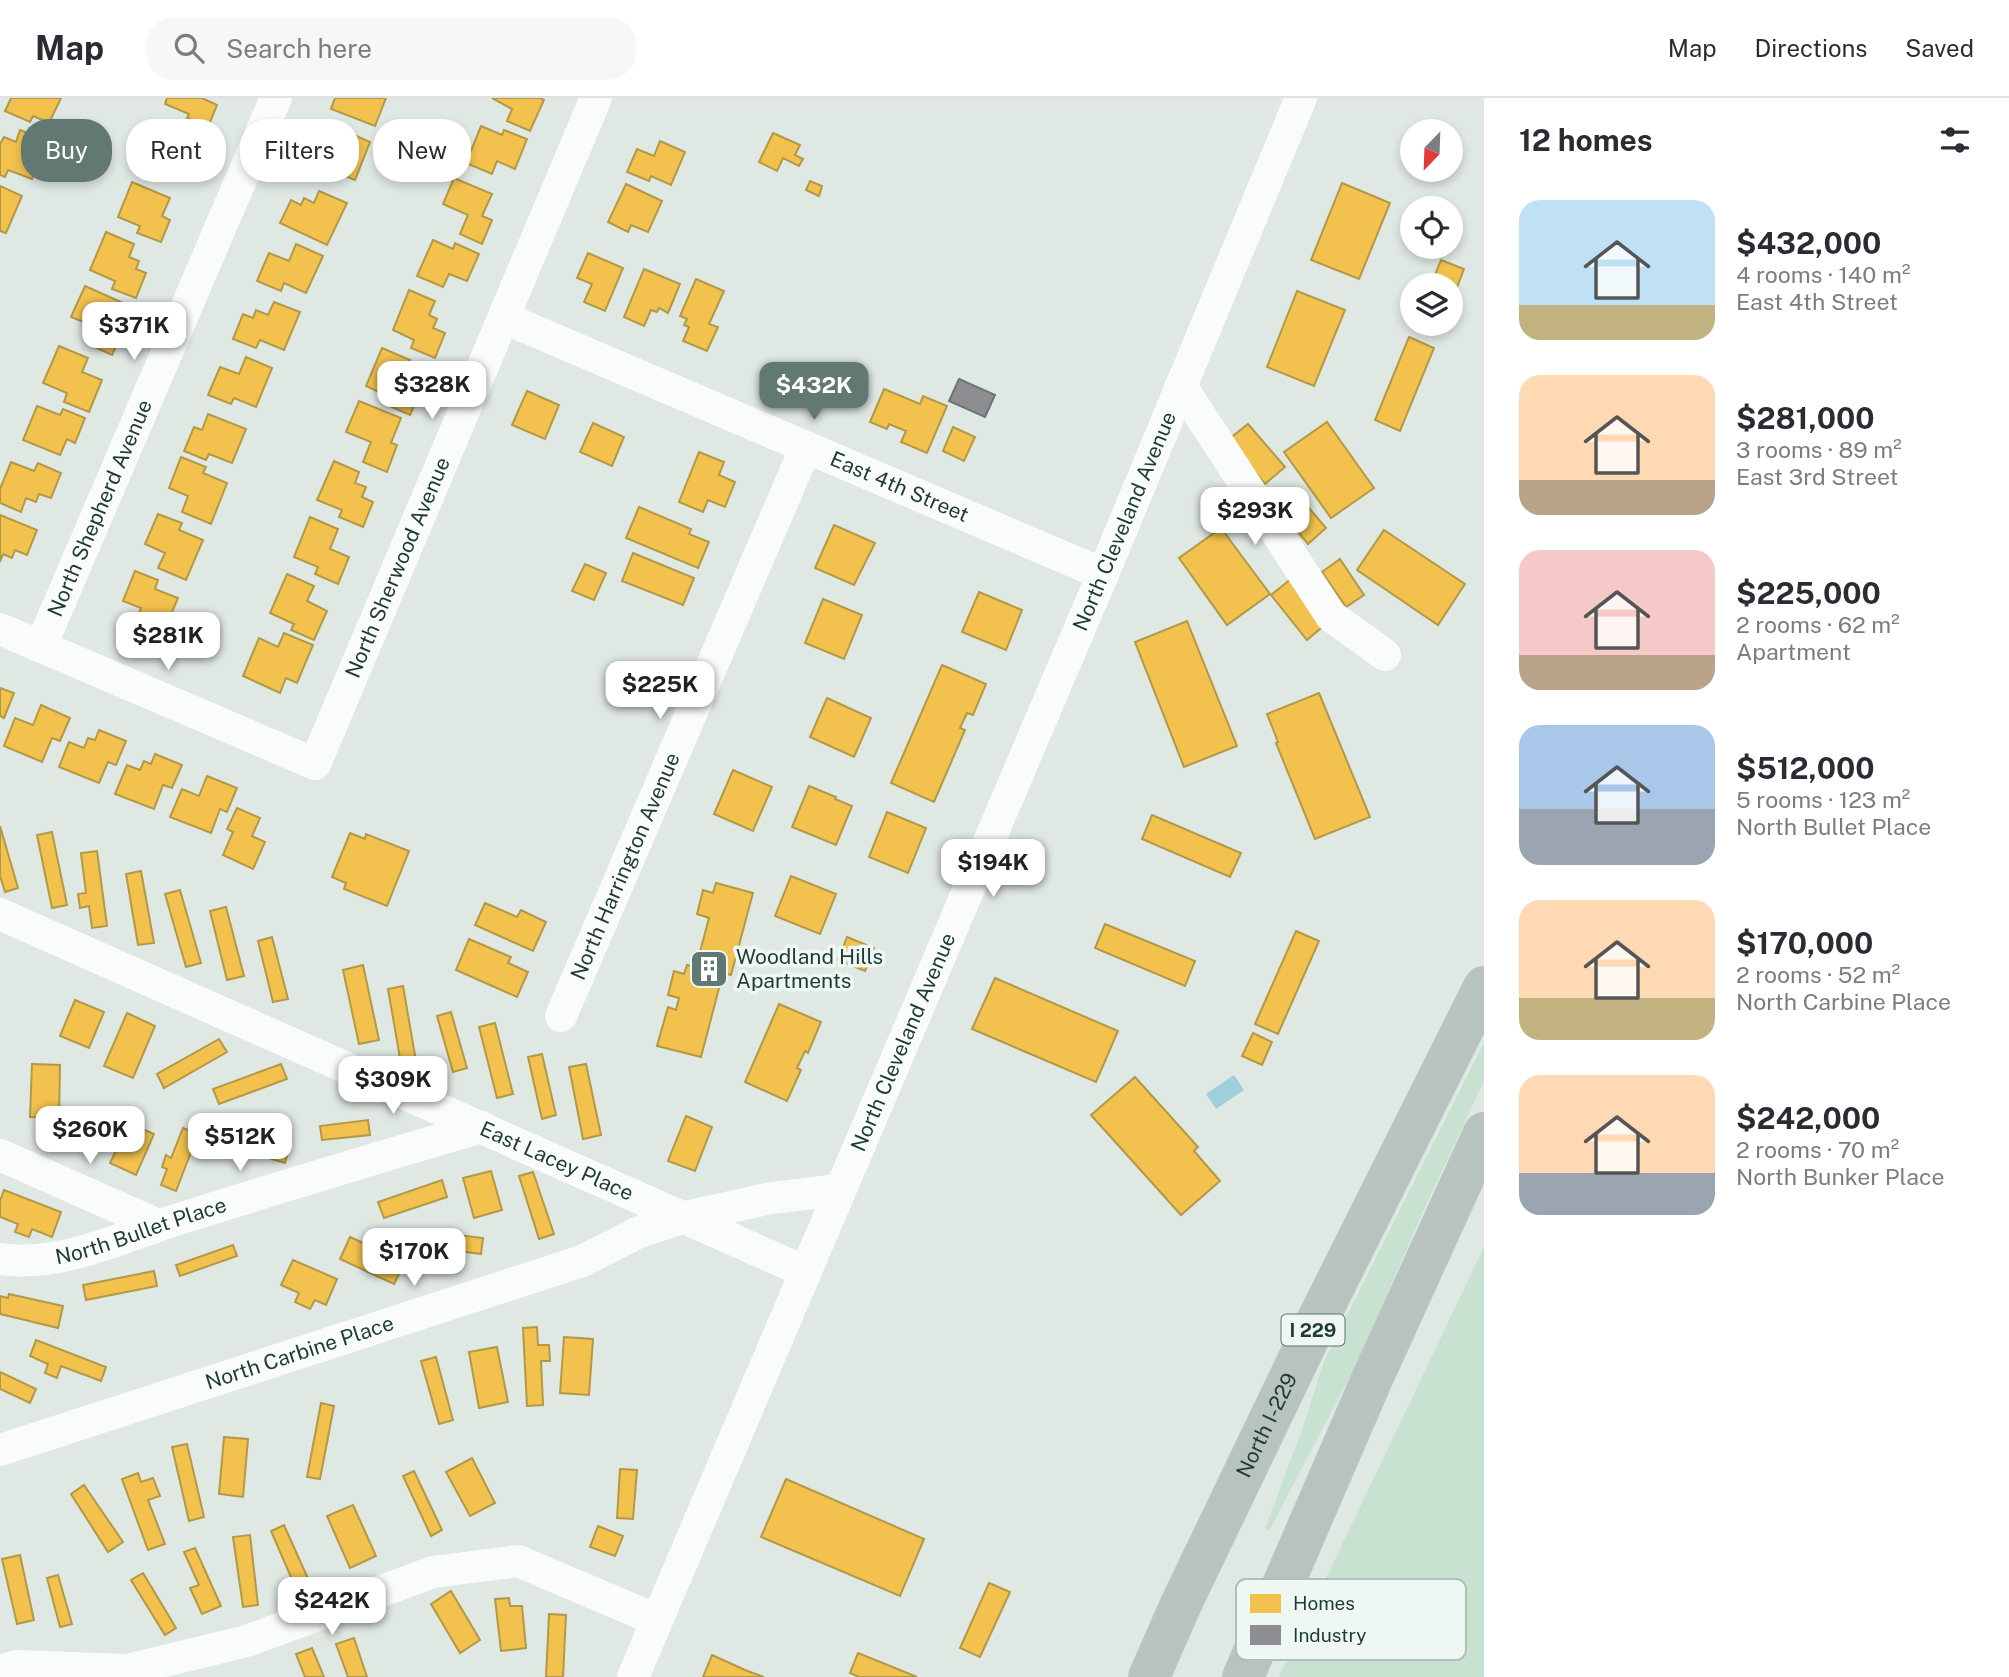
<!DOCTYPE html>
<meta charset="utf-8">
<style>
body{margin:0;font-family:"Public Sans",sans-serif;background:#f7f7f7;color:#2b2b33;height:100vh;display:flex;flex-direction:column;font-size:26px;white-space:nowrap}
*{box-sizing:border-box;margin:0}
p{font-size:23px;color:#7c7c81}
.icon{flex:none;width:38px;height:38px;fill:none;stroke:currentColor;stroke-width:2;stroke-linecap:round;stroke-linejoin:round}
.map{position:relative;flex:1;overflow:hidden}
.panel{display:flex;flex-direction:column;background:#fff;width:525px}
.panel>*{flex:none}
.banner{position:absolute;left:21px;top:21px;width:665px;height:63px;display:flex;gap:14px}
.needle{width:46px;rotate:203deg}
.tools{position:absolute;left:1400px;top:21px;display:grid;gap:14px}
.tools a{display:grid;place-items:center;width:63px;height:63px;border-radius:50%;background:#fff;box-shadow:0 4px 10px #0003;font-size:35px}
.price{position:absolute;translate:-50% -60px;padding:0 16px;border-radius:14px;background:#fff;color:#222;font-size:23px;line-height:46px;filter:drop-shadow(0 2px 4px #0008)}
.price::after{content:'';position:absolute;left:50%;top:42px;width:21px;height:16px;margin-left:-10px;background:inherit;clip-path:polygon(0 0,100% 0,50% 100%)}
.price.selected{background:#627872;color:#fff}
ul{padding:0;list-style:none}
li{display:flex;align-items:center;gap:21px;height:175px;padding:0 35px}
li span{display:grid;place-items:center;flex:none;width:196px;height:140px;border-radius:21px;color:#555}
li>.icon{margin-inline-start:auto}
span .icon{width:84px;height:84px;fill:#fffc;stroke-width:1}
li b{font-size:30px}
h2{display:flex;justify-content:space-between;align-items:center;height:84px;padding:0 35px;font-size:30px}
.chip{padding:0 24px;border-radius:28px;background:#fff;box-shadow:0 4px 10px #0003;font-size:24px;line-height:63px}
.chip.selected{background:#627872;color:#fff}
header{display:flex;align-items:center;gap:42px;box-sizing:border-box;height:98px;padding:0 35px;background:#fff;border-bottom:2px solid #e1e1e2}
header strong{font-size:33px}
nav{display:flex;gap:38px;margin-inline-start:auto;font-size:24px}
.search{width:490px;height:63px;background:#f7f7f7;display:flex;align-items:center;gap:18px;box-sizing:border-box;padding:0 24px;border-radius:28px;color:#7c7c81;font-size:26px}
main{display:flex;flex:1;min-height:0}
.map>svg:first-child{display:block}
.green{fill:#c8e2d1}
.water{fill:#9dd0da}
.homes{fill:#f2c14e;stroke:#b29946;stroke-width:2}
.industry{fill:#8d8d92;stroke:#6c7476;stroke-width:2}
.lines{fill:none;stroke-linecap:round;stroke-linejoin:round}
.highway-casing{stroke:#bac5c1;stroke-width:42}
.minor{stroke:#fafcfb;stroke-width:32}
.highway{stroke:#b8c2bf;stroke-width:38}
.labels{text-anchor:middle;stroke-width:7;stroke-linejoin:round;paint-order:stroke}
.shield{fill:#eef7f3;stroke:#5c736d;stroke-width:2}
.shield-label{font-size:19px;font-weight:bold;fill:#1e3b34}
.street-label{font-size:21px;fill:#1e3b34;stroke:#eef7f3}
.poi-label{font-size:21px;fill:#1e3b34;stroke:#eef7f3;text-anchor:start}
.key{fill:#eef7f3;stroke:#b0bfba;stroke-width:2}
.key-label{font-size:19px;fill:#1e3b34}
</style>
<header>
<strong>Map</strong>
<div class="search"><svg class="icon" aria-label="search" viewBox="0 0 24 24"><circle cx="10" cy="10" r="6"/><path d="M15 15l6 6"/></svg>Search here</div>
<nav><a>Map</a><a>Directions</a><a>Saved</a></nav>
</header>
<main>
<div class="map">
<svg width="1484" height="1579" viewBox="0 0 1484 1579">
<rect width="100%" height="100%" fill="#e0e8e4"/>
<g class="green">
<polygon points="1484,945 1484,983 1422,1116 1357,1265 1269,1433 1265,1431 1303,1329 1324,1263"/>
<polygon points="1484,1149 1484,1579 1279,1579"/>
</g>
<polygon class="water" points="1234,977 1244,992 1216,1011 1206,996"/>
<g class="homes">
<polygon points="11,0 61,0 49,25 33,18 30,24 5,13"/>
<polygon points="167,0 202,0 217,7 208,29 187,20 189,16 165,6"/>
<polygon points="335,0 386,0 375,28 331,11"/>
<polygon points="492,0 540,0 544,2 530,33 507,23 512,11"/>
<polygon points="170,23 204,38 193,64 182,59 173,80 150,71"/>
<polygon points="481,28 502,37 504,32 527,41 515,71 497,63 492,76 466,65"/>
<polygon points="20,32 48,43 32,81 8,72 5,79 0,77 0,46 4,39 16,44"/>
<polygon points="345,33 370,44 355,82 332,73 328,81 304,72 317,42 337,51"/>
<polygon points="773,35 800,47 795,57 803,61 799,68 783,60 777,73 759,64"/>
<polygon points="660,43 685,54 671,87 651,78 649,83 627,74 637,51 654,58"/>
<polygon points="454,80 492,96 482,118 492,122 482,146 460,136 468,117 443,106"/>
<polygon points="810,83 822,88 819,98 806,92"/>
<polygon points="132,84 170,100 162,118 170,122 161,144 137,135 140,128 118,119"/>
<polygon points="1342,85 1390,105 1359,181 1311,162"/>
<polygon points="626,86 662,103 648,134 631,127 628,134 608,124"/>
<polygon points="0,88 22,98 6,135 0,133"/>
<polygon points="319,93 347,105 327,147 280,125 291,102 301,107 304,100 314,105"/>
<polygon points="106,134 134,146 129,159 139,163 136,171 146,175 136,200 112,191 115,183 90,172"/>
<polygon points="433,142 453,151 455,145 479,156 467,183 449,176 443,189 417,178"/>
<polygon points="296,146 323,158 306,195 284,185 281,193 257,183 269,155 289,163"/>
<polygon points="588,155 623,170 605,213 584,204 592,186 577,180"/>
<polygon points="1441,162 1464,171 1451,205 1451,187 1431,187"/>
<polygon points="644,171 680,186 668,215 659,210 657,214 651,212 644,228 624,219"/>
<polygon points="696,181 724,193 709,226 718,229 707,253 683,243 689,229 684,227 687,221 680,218"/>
<polygon points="85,188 121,204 117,214 121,217 116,229 123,233 112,257 88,246 96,229 71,219"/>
<polygon points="409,192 435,203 429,217 437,221 433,230 445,235 435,260 411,250 414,242 393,232"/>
<polygon points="1297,193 1345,212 1314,288 1267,269"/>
<polygon points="274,204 300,214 284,252 260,242 256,250 233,241 243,216 253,220 256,212 268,217"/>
<polygon points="1409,239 1434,250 1400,333 1375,322"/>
<polygon points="59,248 88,260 82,274 102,282 89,314 64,304 67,295 43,285"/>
<polygon points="382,250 410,262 404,276 424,285 410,317 387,307 390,299 366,288"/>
<polygon points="246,259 272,270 256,309 234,300 231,306 208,297 220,269 239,276"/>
<polygon points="884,291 920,306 923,298 947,308 927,355 901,344 906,333 889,326 887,331 870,324"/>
<polygon points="527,293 559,307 545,341 512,327"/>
<polygon points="359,303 401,320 391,345 397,347 387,374 363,364 371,344 346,334"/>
<polygon points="37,308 60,317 63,311 85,320 75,345 67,341 60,357 23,342"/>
<polygon points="208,316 246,331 232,365 209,356 206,362 184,353 194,329 202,332"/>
<polygon points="1327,324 1374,390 1331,420 1284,354"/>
<polygon points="593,325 624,339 612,368 580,354"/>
<polygon points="1248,326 1285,369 1265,386 1228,342"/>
<polygon points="953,329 975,339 964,363 943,353"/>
<polygon points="699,354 724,364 719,377 735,384 725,409 708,402 703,414 679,404"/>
<polygon points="181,359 206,369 203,375 227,385 211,426 182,414 188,398 169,390"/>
<polygon points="334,363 359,374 355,385 366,389 362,399 373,404 363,429 339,419 342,412 317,402"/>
<polygon points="11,364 34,373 38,365 61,375 51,400 39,396 36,404 26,400 21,414 0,405 0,391"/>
<polygon points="1297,396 1326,430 1308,446 1279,411"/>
<polygon points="639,409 691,431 689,436 709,444 698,470 626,440"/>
<polygon points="158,416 182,425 179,432 203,442 186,482 158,470 165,455 145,446"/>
<polygon points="0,417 37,432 27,457 15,452 12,460 3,456 0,464"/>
<polygon points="310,419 338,431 330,451 349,459 338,486 315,476 318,469 294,459"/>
<polygon points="834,427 875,445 854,487 815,470"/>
<polygon points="1221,430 1270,496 1227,527 1179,460"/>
<polygon points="1384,432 1465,486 1438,527 1357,472"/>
<polygon points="633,455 694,480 683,507 622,483"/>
<polygon points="1340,461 1364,497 1346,509 1322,474"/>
<polygon points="585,466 606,475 594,502 572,493"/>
<polygon points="135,473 158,482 155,491 178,500 162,538 134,527 141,510 123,503"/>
<polygon points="287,476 314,488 307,503 327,513 314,542 291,532 294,526 270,515"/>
<polygon points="1291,481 1327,525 1307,542 1271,497"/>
<polygon points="979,494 1022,512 1006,552 962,534"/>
<polygon points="823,501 862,517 844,561 805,545"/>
<polygon points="1187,523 1237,648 1184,669 1135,544"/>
<polygon points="284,535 313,547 297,585 286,580 280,595 243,578 259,540 278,549"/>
<polygon points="942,567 986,586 973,617 967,615 960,630 965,632 934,704 891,685"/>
<polygon points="0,590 14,595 4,620 0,618"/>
<polygon points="1319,595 1370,719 1315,741 1276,645 1278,644 1267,616"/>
<polygon points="827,600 871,620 854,659 810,639"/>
<polygon points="41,607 70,620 60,643 52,640 42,664 4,648 15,620 33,627"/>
<polygon points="99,632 126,643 116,667 108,664 99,685 59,669 69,644 84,650 88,640 95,642"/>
<polygon points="155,656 182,667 172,690 163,687 154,711 115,696 127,667 140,672 144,663 151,666"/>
<polygon points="733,672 772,689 753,733 714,716"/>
<polygon points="207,678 237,690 227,714 220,711 211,735 170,719 182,691 199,698"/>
<polygon points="809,688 836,699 835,701 852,708 836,747 792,729"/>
<polygon points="237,710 260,720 252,738 265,744 253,771 223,757 233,734 227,731"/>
<polygon points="887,714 926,730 908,775 869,759"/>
<polygon points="1152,717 1241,755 1230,779 1142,741"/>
<polygon points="0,728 18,790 5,794 0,778"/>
<polygon points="52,734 67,807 52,810 37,737"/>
<polygon points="350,735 365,741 366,736 409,753 387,808 344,791 346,785 332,779"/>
<polygon points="97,753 107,828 92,830 89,808 80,810 78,796 86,795 81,755"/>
<polygon points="141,773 154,845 138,847 126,776"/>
<polygon points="791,778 836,796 820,836 775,818"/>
<polygon points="716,785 753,795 731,877 723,875 701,959 657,948 668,909 676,912 679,900 668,897 674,873 684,876 687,867 696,869 709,820 697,816 703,792 713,795"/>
<polygon points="180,792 201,865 186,869 165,796"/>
<polygon points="485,805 517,819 521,812 546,824 533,853 475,827"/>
<polygon points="226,809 244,878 227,882 210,813"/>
<polygon points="1105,826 1195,863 1185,888 1095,850"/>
<polygon points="1296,833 1319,843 1278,936 1255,926"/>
<polygon points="272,839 288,901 273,904 258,843"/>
<polygon points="847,839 874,850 865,873 838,862"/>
<polygon points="469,841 511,859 508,865 528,874 517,899 456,872"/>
<polygon points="363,867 379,942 359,946 343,872"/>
<polygon points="995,880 1118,933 1096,984 972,931"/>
<polygon points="403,888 416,963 401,966 388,891"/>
<polygon points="75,902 104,914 89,950 60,938"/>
<polygon points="779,906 821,924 808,955 805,953 797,970 801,972 787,1003 745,984"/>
<polygon points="451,914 467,970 453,974 437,918"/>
<polygon points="127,915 155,928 133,980 104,968"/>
<polygon points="495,925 513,996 497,1000 479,929"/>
<polygon points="1253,935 1272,944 1262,967 1242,958"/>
<polygon points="219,941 227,954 164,990 157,976"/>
<polygon points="542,956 556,1017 542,1021 528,959"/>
<polygon points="32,966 60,967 59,1020 30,1019"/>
<polygon points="281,966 287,981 219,1006 213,991"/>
<polygon points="586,966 601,1037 583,1041 569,969"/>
<polygon points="1135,979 1198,1049 1194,1053 1220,1083 1181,1117 1091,1017"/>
<polygon points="686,1018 712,1029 695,1073 668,1063"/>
<polygon points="368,1022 370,1037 322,1042 320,1028"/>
<polygon points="129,1025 154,1036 136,1077 110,1065"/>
<polygon points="183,1030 198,1036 176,1093 161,1087 167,1071 162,1069 166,1057 171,1060"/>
<polygon points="225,1031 289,1050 285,1065 220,1045"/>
<polygon points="491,1073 502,1112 474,1120 463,1080"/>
<polygon points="533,1074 554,1136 539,1141 519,1078"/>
<polygon points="442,1082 447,1099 384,1120 378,1104"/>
<polygon points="4,1092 61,1114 52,1139 32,1131 29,1139 15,1134 18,1126 0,1119 0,1103"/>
<polygon points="410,1131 483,1140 481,1156 408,1146"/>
<polygon points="350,1139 405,1164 394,1186 340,1161"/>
<polygon points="233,1147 237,1158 180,1178 176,1167"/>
<polygon points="293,1162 337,1181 326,1207 315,1202 310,1211 295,1204 299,1195 281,1187"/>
<polygon points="154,1173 157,1188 86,1202 83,1187"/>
<polygon points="9,1196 63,1208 58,1230 0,1216 0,1198 8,1200"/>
<polygon points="537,1229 538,1247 549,1247 550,1263 541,1263 543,1307 527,1308 523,1230"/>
<polygon points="564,1239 593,1241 589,1297 560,1295"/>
<polygon points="36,1242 106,1269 101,1283 61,1268 57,1280 45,1275 48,1266 30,1258"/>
<polygon points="497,1249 508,1304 479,1310 469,1254"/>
<polygon points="436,1259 453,1322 439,1326 421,1263"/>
<polygon points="0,1274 36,1291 30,1305 0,1291"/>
<polygon points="321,1305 334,1308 320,1381 307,1379"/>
<polygon points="224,1339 248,1341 243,1399 219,1396"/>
<polygon points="187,1346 204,1419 189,1423 172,1349"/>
<polygon points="472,1360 495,1405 470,1418 446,1374"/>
<polygon points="620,1371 637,1372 633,1421 617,1420"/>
<polygon points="414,1373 442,1432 431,1438 403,1378"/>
<polygon points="138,1375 141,1384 153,1380 160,1398 148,1402 165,1446 148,1452 122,1381"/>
<polygon points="786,1381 924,1441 900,1498 761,1439"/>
<polygon points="84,1387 123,1444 108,1454 71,1396"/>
<polygon points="353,1407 376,1458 350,1470 327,1418"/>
<polygon points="284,1427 310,1485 296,1491 271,1433"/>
<polygon points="598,1428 623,1438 615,1458 590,1449"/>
<polygon points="250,1437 258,1507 243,1509 233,1439"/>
<polygon points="195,1450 221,1508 202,1516 190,1490 199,1487 184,1454"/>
<polygon points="20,1457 34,1522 17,1526 2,1461"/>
<polygon points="143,1475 176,1530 165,1537 131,1482"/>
<polygon points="58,1477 72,1526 60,1529 47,1480"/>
<polygon points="989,1485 1010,1494 980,1559 960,1550"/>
<polygon points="451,1493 480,1542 460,1555 431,1506"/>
<polygon points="509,1500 510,1508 522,1508 526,1550 501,1553 495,1501"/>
<polygon points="549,1516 566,1517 563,1579 546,1579"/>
<polygon points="354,1540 367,1579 348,1579 336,1546"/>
<polygon points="312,1550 324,1579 305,1579 296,1556"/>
<polygon points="858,1555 917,1579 859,1579 850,1575"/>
<polygon points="712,1557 745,1572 764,1579 703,1579"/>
</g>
<polygon class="industry" points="959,281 995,297 985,319 949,303"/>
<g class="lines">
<defs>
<g id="highway">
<path id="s9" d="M1149,1579L1181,1506L1316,1225L1484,889"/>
<polyline points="1243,1579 1372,1281 1484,1035"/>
</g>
</defs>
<use href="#highway" class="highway-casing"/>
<g class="minor">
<path id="s1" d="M504,220L1103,476"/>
<polyline points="1181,288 1331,518 1385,557"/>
<path id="s2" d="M0,531L315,666L596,0"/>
<path id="s3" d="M41,548L276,0"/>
<path id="s4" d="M0,816L806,1174"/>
<path id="s5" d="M561,918L806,349"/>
<polyline points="0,1057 158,1127"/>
<path id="s6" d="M0,1161C63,1170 126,1137 185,1119C284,1088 383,1058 482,1029"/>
<path id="s7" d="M0,1352L524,1182L582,1163L639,1134L685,1119L771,1100L840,1092"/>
<polyline points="0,1573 16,1568 127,1572 247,1543 433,1474 518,1463 657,1522"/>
<path id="s8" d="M633,1579L1103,476L1301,0"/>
</g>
<use href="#highway" class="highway"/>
</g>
<defs>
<symbol id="building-square" viewBox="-11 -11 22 22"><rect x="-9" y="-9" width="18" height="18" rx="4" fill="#627872" stroke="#eef7f3"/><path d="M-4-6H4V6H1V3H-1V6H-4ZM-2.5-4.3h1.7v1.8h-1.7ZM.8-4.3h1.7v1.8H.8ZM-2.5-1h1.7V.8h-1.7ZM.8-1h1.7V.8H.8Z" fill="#fff"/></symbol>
</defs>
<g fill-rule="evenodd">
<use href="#building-square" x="687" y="849" width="44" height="44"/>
</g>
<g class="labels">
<rect class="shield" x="1281.5" y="1216.5" width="63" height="31" rx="5"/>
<g class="shield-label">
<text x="1313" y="1239">I 229</text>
</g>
<g class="street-label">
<text dy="7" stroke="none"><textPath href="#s1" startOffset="430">East 4th Street</textPath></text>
<text dy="7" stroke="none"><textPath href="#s3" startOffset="150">North Shepherd Avenue</textPath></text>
<text dy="7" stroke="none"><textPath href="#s8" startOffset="1256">North Cleveland Avenue</textPath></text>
<text dy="7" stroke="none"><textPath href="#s2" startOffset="556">North Sherwood Avenue</textPath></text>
<text dy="7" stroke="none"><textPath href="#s5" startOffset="163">North Harrington Avenue</textPath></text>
<text dy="7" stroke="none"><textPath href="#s8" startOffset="690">North Cleveland Avenue</textPath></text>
<text dy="7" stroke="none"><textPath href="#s4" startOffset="609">East Lacey Place</textPath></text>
<text dy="7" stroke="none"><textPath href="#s6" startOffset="145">North Bullet Place</textPath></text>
<text dy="7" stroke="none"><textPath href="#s7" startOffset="315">North Carbine Place</textPath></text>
<text dy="7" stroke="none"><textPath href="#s9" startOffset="278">North I-229</textPath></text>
</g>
<g class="poi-label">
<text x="736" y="866">Woodland Hills<tspan x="736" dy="24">Apartments</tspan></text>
</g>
</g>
<rect x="1236" y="1481" width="230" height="81" rx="10" class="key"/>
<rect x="1250" y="1496" width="31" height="19" fill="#f2c14e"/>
<rect x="1250" y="1527" width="31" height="20" fill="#8d8d92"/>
<g class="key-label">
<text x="1293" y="1512">Homes</text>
<text x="1293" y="1544">Industry</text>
</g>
</svg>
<div class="tools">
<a><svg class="needle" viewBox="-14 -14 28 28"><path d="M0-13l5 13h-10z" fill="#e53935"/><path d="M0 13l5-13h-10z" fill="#7c7c81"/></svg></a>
<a><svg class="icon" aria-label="locate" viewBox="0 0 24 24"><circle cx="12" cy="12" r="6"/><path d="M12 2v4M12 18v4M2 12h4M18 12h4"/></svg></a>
<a><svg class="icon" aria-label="layers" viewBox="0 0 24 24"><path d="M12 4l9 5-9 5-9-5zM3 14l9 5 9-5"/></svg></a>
</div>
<b class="price" style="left:134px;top:264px">$371K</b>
<b class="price" style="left:432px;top:323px">$328K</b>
<b class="price selected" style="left:814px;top:324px">$432K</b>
<b class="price" style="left:1255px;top:449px">$293K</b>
<b class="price" style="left:168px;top:574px">$281K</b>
<b class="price" style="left:660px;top:623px">$225K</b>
<b class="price" style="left:993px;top:801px">$194K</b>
<b class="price" style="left:393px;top:1018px">$309K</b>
<b class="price" style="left:90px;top:1068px">$260K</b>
<b class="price" style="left:240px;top:1075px">$512K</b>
<b class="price" style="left:414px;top:1190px">$170K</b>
<b class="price" style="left:332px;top:1539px">$242K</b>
<div class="banner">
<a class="chip selected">Buy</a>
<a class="chip">Rent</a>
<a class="chip">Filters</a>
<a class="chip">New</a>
</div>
</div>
<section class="panel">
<h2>12 homes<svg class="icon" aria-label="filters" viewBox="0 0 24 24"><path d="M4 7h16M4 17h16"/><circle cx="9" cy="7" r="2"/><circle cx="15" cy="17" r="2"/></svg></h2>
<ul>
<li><span style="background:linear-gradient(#bfe0f5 75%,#c2b280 0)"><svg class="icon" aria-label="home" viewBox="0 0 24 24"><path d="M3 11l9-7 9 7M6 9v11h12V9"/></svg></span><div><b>$432,000</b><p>4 rooms · 140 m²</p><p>East 4th Street</p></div></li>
<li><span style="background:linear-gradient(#ffd9b3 75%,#b9a48a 0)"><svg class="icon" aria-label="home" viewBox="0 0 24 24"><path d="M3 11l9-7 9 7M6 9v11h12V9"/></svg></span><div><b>$281,000</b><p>3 rooms · 89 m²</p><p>East 3rd Street</p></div></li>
<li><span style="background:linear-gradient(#f6c9c9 75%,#b9a48a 0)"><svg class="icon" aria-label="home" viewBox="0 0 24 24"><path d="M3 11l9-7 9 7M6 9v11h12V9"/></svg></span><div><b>$225,000</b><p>2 rooms · 62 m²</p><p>Apartment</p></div></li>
<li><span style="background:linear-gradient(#a9c7e8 60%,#9aa5b1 0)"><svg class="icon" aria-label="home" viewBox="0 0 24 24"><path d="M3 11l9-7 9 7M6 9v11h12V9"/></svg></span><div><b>$512,000</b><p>5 rooms · 123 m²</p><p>North Bullet Place</p></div></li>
<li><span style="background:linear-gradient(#ffd9b3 70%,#c2b280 0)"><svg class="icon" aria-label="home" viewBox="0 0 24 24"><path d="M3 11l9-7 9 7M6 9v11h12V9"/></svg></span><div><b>$170,000</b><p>2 rooms · 52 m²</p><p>North Carbine Place</p></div></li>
<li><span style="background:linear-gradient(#ffd9b3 70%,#9aa5b1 0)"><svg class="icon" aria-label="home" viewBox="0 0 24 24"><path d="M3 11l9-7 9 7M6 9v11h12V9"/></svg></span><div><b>$242,000</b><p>2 rooms · 70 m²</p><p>North Bunker Place</p></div></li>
</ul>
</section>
</main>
